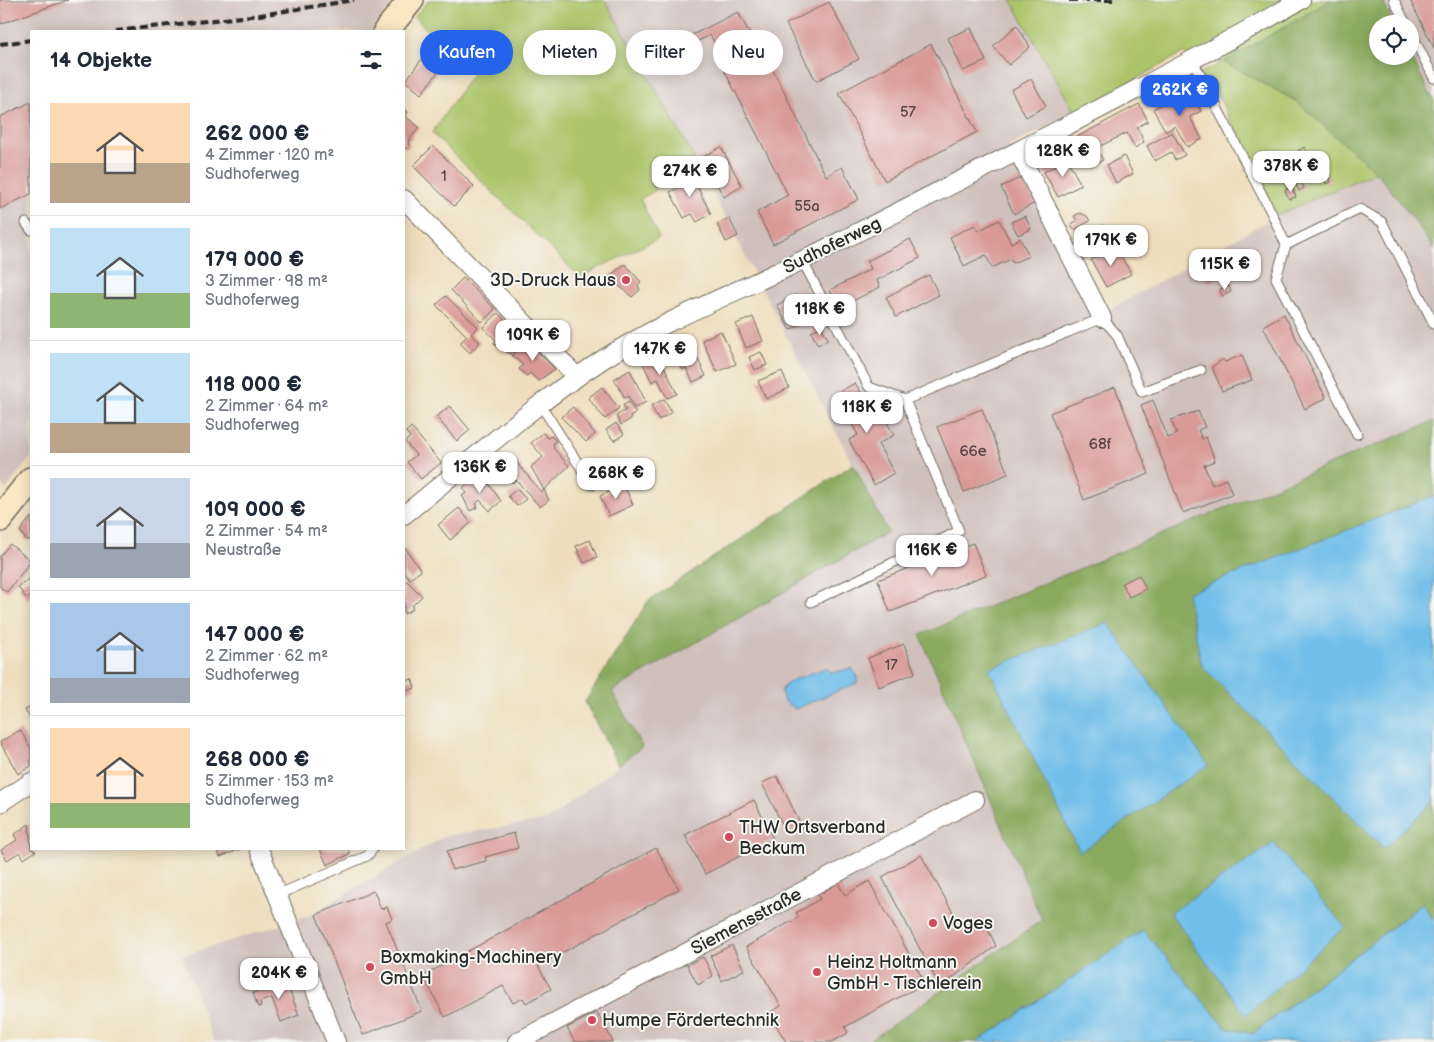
<!DOCTYPE html>
<html lang="de">
<meta charset="utf-8">
<style>
body{margin:0;font-family:"Balsamiq Sans",sans-serif;background:#f2f2f3;color:#1f2937;height:100vh;display:flex;flex-direction:column;font-size:19px;white-space:nowrap}
*{box-sizing:border-box;margin:0}
p{font-size:16px;color:#747a83}
.icon{flex:none;width:28px;height:28px;fill:none;stroke:currentColor;stroke-width:2;stroke-linecap:round;stroke-linejoin:round}
.map{position:relative;flex:1;overflow:hidden}
.side{position:absolute;left:30px;top:30px;width:375px;height:820px;display:flex;flex-direction:column;background:#fff;border-radius:0px;box-shadow:0 2px 12px #0003}
.side>*{flex:none}
.hud{position:absolute;left:420px;top:30px;width:475px;height:45px;display:flex;gap:10px}
.fabs{position:absolute;left:1369px;top:15px;display:grid;gap:10px}
.fabs a{display:grid;place-items:center;width:50px;height:50px;border-radius:50%;background:#fff;box-shadow:0 2px 12px #0003;font-size:25px}
.price{position:absolute;translate:-50% -42px;padding:0 11px;border-radius:10px;background:#fff;color:#222;font-size:16px;line-height:32px;filter:drop-shadow(0 1px 2px #0008)}
.price::after{content:'';position:absolute;left:50%;top:30px;width:15px;height:11px;margin-left:-8px;background:inherit;clip-path:polygon(0 0,100% 0,50% 100%)}
.price.current{background:#2563eb;color:#fff}
ul{padding:0;list-style:none}
li{display:flex;align-items:center;gap:15px;height:125px;padding:0 20px}
li+li{border-top:1px solid #e0e1e3}
li span{display:grid;place-items:center;flex:none;width:140px;height:100px;border-radius:0px;color:#555}
li>.icon{margin-inline-start:auto}
span .icon{width:60px;height:60px;fill:#fffc;stroke-width:1}
li b{font-size:21px}
h2{display:flex;justify-content:space-between;align-items:center;height:60px;padding:0 20px;font-size:21px}
.chip{padding:0 18px;border-radius:22px;background:#fff;box-shadow:0 2px 12px #0003;font-size:18px;line-height:45px}
.chip.current{background:#2563eb;color:#fff}
.map>svg:first-child{display:block}
.industrial{fill:#d0c0bc}
.green{fill:#adc56a;stroke:#6c784a}
.forest{fill:#8aaa5e;stroke:#5a6a44}
.water{fill:#6fbee9;stroke:#4d748a}
.building{fill:#d99a97}
.lines{fill:none;stroke-linecap:round;stroke-linejoin:round}
.service-casing{stroke:#706a5e;stroke-width:11}
.minor-casing{stroke:#706a5e;stroke-width:20}
.secondary-casing{stroke:#706a5e;stroke-width:28}
.service{stroke:#fff;stroke-width:9}
.minor{stroke:#fff;stroke-width:18}
.secondary{stroke:#fae7c3;stroke-width:25}
.rail{stroke:#2b2b2b;stroke-width:4;stroke-dasharray:8 4;stroke-linecap:butt}
.poi-dot{fill:#d1495b;stroke:#f6f6f2;stroke-width:2}
.labels{text-anchor:middle;stroke-width:4;stroke-linejoin:round;paint-order:stroke}
.number-label{font-size:15px;fill:#564746}
.street-label{font-size:18px;fill:#2b2b2b;stroke:#f6f6f2}
.poi-label{font-size:18px;fill:#2b2b2b;stroke:#f6f6f2;text-anchor:start}
</style>
<div class="map">
<svg width="1434" height="1042" viewBox="0 0 1434 1042">
<rect width="100%" height="100%" fill="#f6f6f2"/>
<filter id="ink" filterUnits="userSpaceOnUse"><feTurbulence type="fractalNoise" baseFrequency=".02" numOctaves="2"/><feDisplacementMap in="SourceGraphic" scale="10" xChannelSelector="R" yChannelSelector="G"/><feConvolveMatrix kernelMatrix="1 2 1 2 8 2 1 2 1" color-interpolation-filters="sRGB"/></filter>
<filter id="wash" filterUnits="userSpaceOnUse"><feTurbulence type="fractalNoise" baseFrequency=".0096" numOctaves="4" result="noise"/><feDisplacementMap in="SourceGraphic" scale="20" xChannelSelector="R" yChannelSelector="G"/><feGaussianBlur stdDeviation="1.12" result="paint"/><feColorMatrix in="noise" values="0 0 0 0 0 0 0 0 0 0 0 0 0 0 0 0 0 1.4 0 .05"/><feComposite in="paint" operator="in"/></filter>
<g filter="url(#wash)">
<rect width="100%" height="100%" fill="#efdebd"/>
<g class="industrial">
<polygon points="0,0 395,0 371,31 31,31 31,457 6,489 0,483"/>
<polygon points="605,0 1232,0 1075,113 1009,146 1100,315 1278,215 1376,172 1415,220 1434,250 1434,421 920,635 1042,920 868,1042 214,1042 182,956 308,916 445,836 548,820 642,747 611,691 888,532 695,159"/>
<polygon points="1379,0 1434,0 1434,103 1410,56 1410,24 1392,24"/>
</g>
<g class="green">
<polygon points="429,0 605,0 695,159 651,182 656,190 640,199 659,238 580,277 432,133 472,74 414,17"/>
<polygon points="1011,0 1331,0 1224,62 1296,101 1376,172 1277,215 1211,81 1192,77 1223,62 1183,53 1075,113"/>
</g>
<g class="forest">
<polygon points="1331,0 1382,0 1394,24 1378,24 1378,56 1410,55 1434,101 1434,250 1415,221 1376,172 1296,101 1224,62"/>
<polygon points="1434,421 1434,496 1187,594 1385,847 1434,801 1434,922 1423,903 1253,1034 1226,1028 1143,931 977,1042 868,1042 1042,920 920,635"/>
<polygon points="853,464 888,532 612,691 642,747 618,765 585,702 648,601"/>
</g>
<g class="water">
<polygon points="1434,496 1434,801 1384,848 1202,666 1187,593"/>
<polygon points="1108,623 1208,765 1080,852 989,669"/>
<polygon points="826,668 832,673 852,668 857,676 857,683 795,709 784,701 781,691 785,685 795,679"/>
<polygon points="1274,843 1345,927 1246,1015 1170,913"/>
<polygon points="1423,903 1434,922 1434,1042 977,1042 1143,930 1226,1028 1253,1034"/>
</g>
<g id="blocks">
<g class="building">
<polygon points="0,0 68,0 0,24"/>
<polygon points="1410,0 1434,0 1434,48"/>
<polygon points="829,2 859,59 816,81 786,24"/>
<polygon points="738,12 752,38 756,36 826,176 842,167 859,199 773,244 757,212 788,195 717,56 721,54 710,35 673,54 668,47"/>
<polygon points="1017,25 1030,47 1009,65 993,46"/>
<polygon points="971,28 986,61 963,71 948,38"/>
<polygon points="931,44 977,132 885,181 839,93"/>
<polygon points="430,49 446,62 421,94 405,81"/>
<polygon points="1031,79 1046,106 1026,117 1011,90"/>
<polygon points="1189,89 1201,111 1190,117 1202,139 1187,147 1175,126 1166,132 1153,109"/>
<polygon points="31,102 31,194 0,209 0,117"/>
<polygon points="1139,104 1148,121 1137,127 1144,142 1135,148 1127,133 1096,148 1103,160 1090,166 1075,138"/>
<polygon points="404,109 408,112 405,116 419,127 408,142 410,144 407,149 404,147"/>
<polygon points="1172,132 1185,155 1175,160 1171,152 1155,161 1147,146"/>
<polygon points="433,146 474,186 454,206 413,166"/>
<polygon points="721,147 742,186 724,197 710,172 705,174 697,160"/>
<polygon points="1304,147 1307,152 1301,156 1298,151"/>
<polygon points="1124,156 1133,174 1116,183 1107,165"/>
<polygon points="1067,159 1081,185 1058,197 1044,172"/>
<polygon points="1317,160 1320,166 1307,173 1304,166"/>
<polygon points="682,168 687,170 695,183 692,185 694,188 697,186 711,214 697,222 692,214 684,218 670,192 684,185 681,181 676,179 678,170"/>
<polygon points="1326,173 1331,182 1326,184 1322,175"/>
<polygon points="1022,177 1035,203 1014,214 1001,187"/>
<polygon points="1301,182 1304,188 1299,191 1296,185"/>
<polygon points="1292,187 1296,197 1289,199 1285,190"/>
<polygon points="1080,213 1087,216 1090,221 1074,230 1071,224 1077,221 1074,216"/>
<polygon points="1025,216 1031,229 1018,235 1011,222"/>
<polygon points="729,218 738,236 726,242 717,224"/>
<polygon points="999,220 1011,243 1020,238 1029,256 1013,263 1011,259 992,268 986,255 964,266 950,237 975,225 978,231"/>
<polygon points="1103,225 1110,238 1097,246 1089,233"/>
<polygon points="910,239 920,258 877,280 880,287 839,308 830,290 871,269 867,261"/>
<polygon points="1116,247 1131,274 1106,287 1091,260"/>
<polygon points="1227,259 1233,272 1208,282 1203,268"/>
<polygon points="625,264 641,282 638,285 640,290 632,297 609,277"/>
<polygon points="929,275 939,295 896,317 886,297"/>
<polygon points="463,278 495,309 482,322 451,290"/>
<polygon points="1229,286 1231,292 1222,296 1220,289"/>
<polygon points="796,295 808,320 790,330 777,305"/>
<polygon points="446,296 478,327 471,334 480,342 470,353 460,343 467,336 436,305"/>
<polygon points="498,313 524,339 510,354 500,344 497,346 494,343 496,340 483,328"/>
<polygon points="1284,314 1326,398 1305,409 1263,326"/>
<polygon points="753,317 763,341 746,348 736,324"/>
<polygon points="821,326 828,339 818,345 811,332"/>
<polygon points="721,331 736,364 717,372 702,340"/>
<polygon points="526,341 555,369 538,381 530,373 527,376 519,369 523,365 512,355"/>
<polygon points="690,343 706,376 693,382 686,368 683,370 673,350"/>
<polygon points="761,352 767,365 755,370 749,357"/>
<polygon points="1242,355 1252,380 1222,391 1212,367 1223,359 1225,362"/>
<polygon points="660,357 677,394 667,398 658,379 652,382 643,364"/>
<polygon points="630,370 646,402 635,408 628,396 625,398 614,379"/>
<polygon points="782,371 789,388 766,399 758,381"/>
<polygon points="855,383 879,423 885,419 894,435 878,444 894,473 874,485 849,440 858,435 835,394"/>
<polygon points="602,387 619,408 605,419 588,398"/>
<polygon points="1115,387 1149,474 1084,500 1050,413"/>
<polygon points="664,399 672,412 659,420 651,406"/>
<polygon points="1153,400 1168,438 1177,434 1171,420 1198,411 1205,427 1198,430 1202,439 1206,437 1215,461 1204,465 1212,485 1226,479 1232,494 1183,513 1141,405"/>
<polygon points="629,402 636,413 630,417 631,419 621,425 616,416 626,410 623,405"/>
<polygon points="450,406 470,430 457,441 436,417"/>
<polygon points="573,407 595,434 586,442 561,417"/>
<polygon points="982,409 1008,474 964,492 937,427"/>
<polygon points="616,423 624,434 614,441 606,430"/>
<polygon points="411,427 441,463 421,479 407,462 416,455 405,442 410,437 406,432"/>
<polygon points="543,433 548,438 551,436 556,441 553,444 554,449 569,466 544,490 531,467 543,457 531,443"/>
<polygon points="513,458 541,492 544,490 549,500 540,507 516,480 513,483 501,469"/>
<polygon points="481,473 501,501 490,511 480,500 476,504 478,507 470,511 462,495 467,493 463,488"/>
<polygon points="624,485 633,505 609,516 600,496"/>
<polygon points="517,489 526,499 517,506 508,496"/>
<polygon points="459,508 471,523 450,540 438,525"/>
<polygon points="31,517 31,541 29,539 27,541 20,531"/>
<polygon points="590,540 597,557 584,563 576,546"/>
<polygon points="973,543 986,575 890,612 878,580"/>
<polygon points="10,544 31,561 7,592 0,587 0,556"/>
<polygon points="404,546 421,571 410,579 404,572"/>
<polygon points="1139,575 1146,589 1129,597 1122,583"/>
<polygon points="31,577 31,596 27,599 18,587"/>
<polygon points="407,581 422,596 412,606 413,609 404,614 404,584"/>
<polygon points="904,644 915,673 879,687 868,658"/>
<polygon points="412,679 415,688 404,692 404,682"/>
<polygon points="31,706 31,720 25,710"/>
<polygon points="20,730 31,748 31,766 18,774 0,742"/>
<polygon points="777,776 802,827 787,834 762,783"/>
<polygon points="754,800 773,839 705,874 685,835"/>
<polygon points="29,824 31,849 36,851 24,859 20,852 7,860 1,850 17,840 14,835"/>
<polygon points="514,833 518,848 485,857 486,861 452,870 447,851"/>
<polygon points="656,848 679,889 538,966 551,989 526,1003 523,998 513,1003 503,986 445,1017 423,976"/>
<polygon points="217,849 241,849 220,857"/>
<polygon points="320,849 348,849 350,854 327,865"/>
<polygon points="921,855 962,929 982,917 996,946 940,987 882,877"/>
<polygon points="869,881 925,983 845,1027 848,1033 832,1042 786,1042 769,1013 781,1006 746,947 799,917 796,913 820,899 818,895 838,883 845,895"/>
<polygon points="374,891 381,909 387,907 392,919 386,922 422,1011 363,1035 316,915"/>
<polygon points="732,945 744,970 722,981 710,956"/>
<polygon points="703,957 713,976 698,985 687,965"/>
<polygon points="285,979 299,1015 281,1022 272,998 260,1002 261,1006 258,1007 253,993"/>
<polygon points="597,1012 613,1042 575,1042 567,1028"/>
</g>
</g>
</g>
<g filter="url(#ink)">
<use href="#blocks" fill-opacity="0" stroke="#706a5e" stroke-width="1"/>
<g class="lines">
<defs>
<g id="service">
<polyline points="1394,0 1406,24"/>
<polyline points="1410,31 1434,78"/>
<polyline points="1192,59 1272,214 1286,245 1360,209 1382,222 1434,324"/>
<polyline points="26,223 31,230"/>
<polyline points="1286,245 1276,278 1357,434"/>
<polyline points="802,260 869,387 905,400 959,531 811,602"/>
<polyline points="905,400 1102,318 1117,335 1142,392 1201,370"/>
<polyline points="540,404 592,485"/>
<polyline points="277,895 367,856 373,849"/>
</g>
<g id="minor">
<polyline points="1018,151 1102,318"/>
<polyline points="404,199 577,377"/>
<path d="M404,515C470,462 534,404 605,358C671,316 746,289 815,254C978,171 1142,90 1301,0"/>
<polyline points="0,803 31,782"/>
<polyline points="259,849 336,1042"/>
<polyline points="517,1042 975,800"/>
</g>
<g id="secondary">
<polyline points="386,31 411,0"/>
<polyline points="0,519 31,480"/>
</g>
</defs>
<use href="#service" class="service-casing"/>
<use href="#minor" class="minor-casing"/>
<use href="#secondary" class="secondary-casing"/>
<use href="#service" class="service"/>
<use href="#minor" class="minor"/>
<use href="#secondary" class="secondary"/>
<g class="rail">
<polyline points="1069,0 1117,0"/>
<polyline points="115,31 260,15 354,0"/>
<polyline points="0,44 31,40"/>
</g>
</g>
</g>
<g class="poi-dot">
<circle cx="626" cy="280" r="5"/>
<circle cx="729" cy="837" r="5"/>
<circle cx="933" cy="923" r="5"/>
<circle cx="370" cy="967" r="5"/>
<circle cx="817" cy="972" r="5"/>
<circle cx="592" cy="1020" r="5"/>
</g>
<g class="labels">
<g class="number-label">
<text x="908" y="117">57</text>
<text x="444" y="181">1</text>
<text x="807" y="211">55a</text>
<text x="1100" y="449">68f</text>
<text x="973" y="456">66e</text>
<text x="891" y="670">17</text>
</g>
<g class="street-label">
<text transform="translate(832 245) rotate(-26)" y="6">Sudhoferweg</text>
<text transform="translate(746 921) rotate(-28)" y="6">Siemensstraße</text>
</g>
<g class="poi-label">
<text x="616" y="286" text-anchor="end">3D-Druck Haus</text>
<text x="739" y="833">THW Ortsverband<tspan x="739" dy="21">Beckum</tspan></text>
<text x="943" y="929">Voges</text>
<text x="380" y="963">Boxmaking-Machinery<tspan x="380" dy="21">GmbH</tspan></text>
<text x="827" y="968">Heinz Holtmann<tspan x="827" dy="21">GmbH - Tischlerein</tspan></text>
<text x="602" y="1026">Humpe Fördertechnik</text>
</g>
</g>
</svg>
<div class="fabs">
<a><svg class="icon" aria-label="locate" viewBox="0 0 24 24"><circle cx="12" cy="12" r="6"/><path d="M12 2v4M12 18v4M2 12h4M18 12h4"/></svg></a>
</div>
<b class="price current" style="left:1180px;top:117px">262K €</b>
<b class="price" style="left:1063px;top:178px">128K €</b>
<b class="price" style="left:1291px;top:193px">378K €</b>
<b class="price" style="left:690px;top:198px">274K €</b>
<b class="price" style="left:1111px;top:267px">179K €</b>
<b class="price" style="left:1225px;top:291px">115K €</b>
<b class="price" style="left:820px;top:336px">118K €</b>
<b class="price" style="left:533px;top:362px">109K €</b>
<b class="price" style="left:660px;top:376px">147K €</b>
<b class="price" style="left:867px;top:434px">118K €</b>
<b class="price" style="left:480px;top:494px">136K €</b>
<b class="price" style="left:616px;top:500px">268K €</b>
<b class="price" style="left:932px;top:577px">116K €</b>
<b class="price" style="left:279px;top:1000px">204K €</b>
<div class="hud">
<a class="chip current">Kaufen</a>
<a class="chip">Mieten</a>
<a class="chip">Filter</a>
<a class="chip">Neu</a>
</div>
<section class="side">
<h2>14 Objekte<svg class="icon" aria-label="filters" viewBox="0 0 24 24"><path d="M4 7h16M4 17h16"/><circle cx="9" cy="7" r="2"/><circle cx="15" cy="17" r="2"/></svg></h2>
<ul>
<li><span style="background:linear-gradient(#ffd9b3 60%,#b9a48a 0)"><svg class="icon" aria-label="home" viewBox="0 0 24 24"><path d="M3 11l9-7 9 7M6 9v11h12V9"/></svg></span><div><b>262 000 €</b><p>4 Zimmer · 120 m²</p><p>Sudhoferweg</p></div></li>
<li><span style="background:linear-gradient(#bfe0f5 65%,#8fb573 0)"><svg class="icon" aria-label="home" viewBox="0 0 24 24"><path d="M3 11l9-7 9 7M6 9v11h12V9"/></svg></span><div><b>179 000 €</b><p>3 Zimmer · 98 m²</p><p>Sudhoferweg</p></div></li>
<li><span style="background:linear-gradient(#bfe0f5 70%,#b9a48a 0)"><svg class="icon" aria-label="home" viewBox="0 0 24 24"><path d="M3 11l9-7 9 7M6 9v11h12V9"/></svg></span><div><b>118 000 €</b><p>2 Zimmer · 64 m²</p><p>Sudhoferweg</p></div></li>
<li><span style="background:linear-gradient(#c9d6e8 65%,#9aa5b1 0)"><svg class="icon" aria-label="home" viewBox="0 0 24 24"><path d="M3 11l9-7 9 7M6 9v11h12V9"/></svg></span><div><b>109 000 €</b><p>2 Zimmer · 54 m²</p><p>Neustraße</p></div></li>
<li><span style="background:linear-gradient(#a9c7e8 75%,#9aa5b1 0)"><svg class="icon" aria-label="home" viewBox="0 0 24 24"><path d="M3 11l9-7 9 7M6 9v11h12V9"/></svg></span><div><b>147 000 €</b><p>2 Zimmer · 62 m²</p><p>Sudhoferweg</p></div></li>
<li><span style="background:linear-gradient(#ffd9b3 75%,#8fb573 0)"><svg class="icon" aria-label="home" viewBox="0 0 24 24"><path d="M3 11l9-7 9 7M6 9v11h12V9"/></svg></span><div><b>268 000 €</b><p>5 Zimmer · 153 m²</p><p>Sudhoferweg</p></div></li>
</ul>
</section>
</div>
